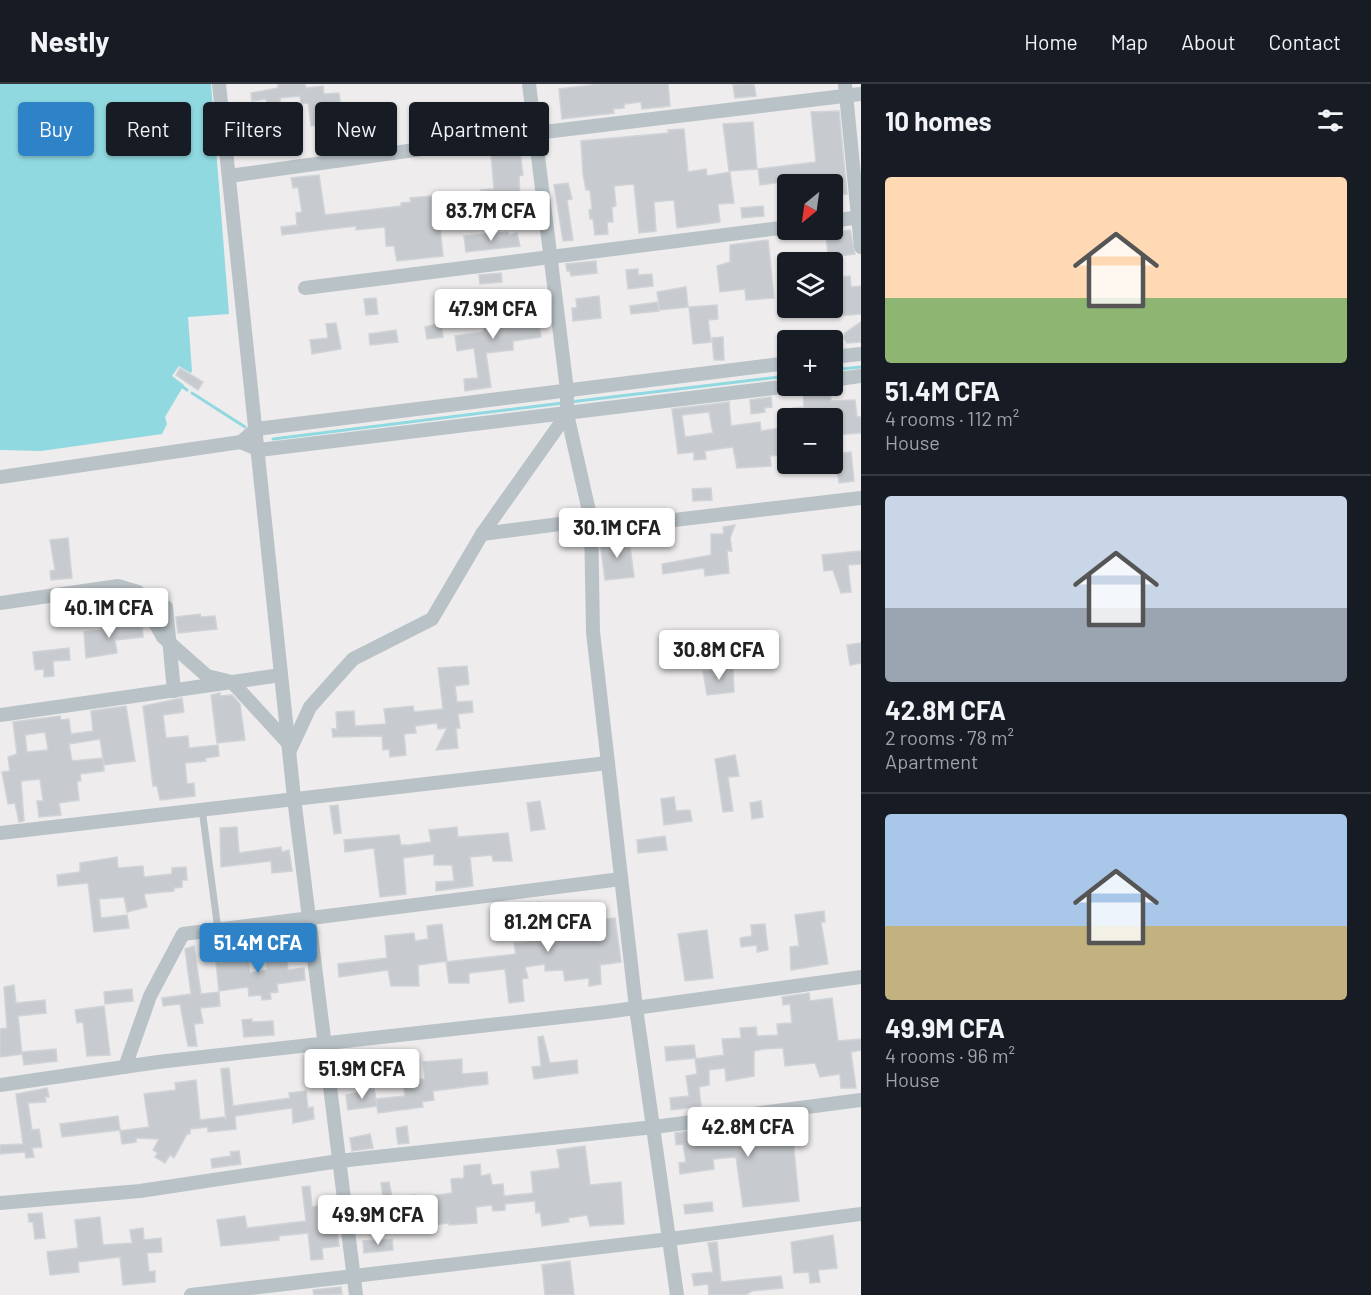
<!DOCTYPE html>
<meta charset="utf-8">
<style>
body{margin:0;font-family:Barlow,sans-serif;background:#20242c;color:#f1f3f6;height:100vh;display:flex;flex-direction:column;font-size:22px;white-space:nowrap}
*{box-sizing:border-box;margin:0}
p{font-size:20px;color:#9ea1a6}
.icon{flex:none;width:33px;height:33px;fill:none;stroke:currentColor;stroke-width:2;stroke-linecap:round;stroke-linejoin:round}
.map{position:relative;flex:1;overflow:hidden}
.sheet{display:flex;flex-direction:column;background:#171b24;width:510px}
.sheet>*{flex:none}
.banner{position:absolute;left:18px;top:18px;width:570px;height:54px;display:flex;gap:12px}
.needle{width:39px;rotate:209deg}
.fabs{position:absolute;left:777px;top:90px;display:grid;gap:12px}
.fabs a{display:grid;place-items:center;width:66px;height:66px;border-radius:6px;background:#171b24;box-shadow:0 2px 4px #0004;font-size:30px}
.price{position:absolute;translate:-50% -51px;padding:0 14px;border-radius:6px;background:#fff;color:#222;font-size:20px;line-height:39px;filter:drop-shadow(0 2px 3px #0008)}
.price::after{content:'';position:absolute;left:50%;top:36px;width:18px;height:14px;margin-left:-9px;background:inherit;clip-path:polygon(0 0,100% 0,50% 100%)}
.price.current{background:#2d82c8;color:#fff}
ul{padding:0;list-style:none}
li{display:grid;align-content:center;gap:12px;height:318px;padding:0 24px}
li+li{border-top:2px solid #363941}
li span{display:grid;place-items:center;height:186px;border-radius:6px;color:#555}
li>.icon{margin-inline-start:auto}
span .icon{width:108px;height:108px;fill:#fffc;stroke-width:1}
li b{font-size:26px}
h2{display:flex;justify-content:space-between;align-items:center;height:72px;padding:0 24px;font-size:26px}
.tag{padding:0 21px;border-radius:6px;background:#171b24;box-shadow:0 2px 4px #0004;font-size:21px;line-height:54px}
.tag.current{background:#2d82c8;color:#fff}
header{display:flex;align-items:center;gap:36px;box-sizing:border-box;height:84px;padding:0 30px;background:#171b24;border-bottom:2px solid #363941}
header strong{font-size:28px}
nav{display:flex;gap:33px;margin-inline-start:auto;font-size:21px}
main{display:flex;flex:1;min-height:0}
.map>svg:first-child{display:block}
.water{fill:#90d9e0}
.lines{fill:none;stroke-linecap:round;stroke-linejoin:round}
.stream{stroke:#90d9e0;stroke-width:3}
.building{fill:#c7cace;stroke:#d0d3d7;stroke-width:1.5;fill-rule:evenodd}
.lane{stroke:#b9c2c7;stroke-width:7}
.street{stroke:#b9c2c7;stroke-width:14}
</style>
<header>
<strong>Nestly</strong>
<nav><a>Home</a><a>Map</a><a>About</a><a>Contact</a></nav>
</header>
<main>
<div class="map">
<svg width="861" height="1211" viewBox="0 0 861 1211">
<rect width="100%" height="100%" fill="#eeecec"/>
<polygon class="water" points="0,0 211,0 229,230 188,233 192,287 191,289 179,282 172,292 184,301 165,333 167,340 162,350 41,367 0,366"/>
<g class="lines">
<g class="stream">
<polyline points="832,286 861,283"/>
<polyline points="183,303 187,306"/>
<polyline points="192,309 245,343"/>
<polyline points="570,318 788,292"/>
<polyline points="273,355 563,319"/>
</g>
</g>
<g class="building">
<polygon points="278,0 305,0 306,4 323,2 324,10 339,9 343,38 311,42 308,19 301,20 300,12 280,14 281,22 267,23 266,15 252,17 251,9 278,4"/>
<polygon points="599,0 668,0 670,22 642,25 641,18 624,20 624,24 613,25 614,29 562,35 559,5"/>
<polygon points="754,0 756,12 735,14 733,1"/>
<polygon points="839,27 847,110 837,111 835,99 787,100 787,97 760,101 758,85 816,78 811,28"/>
<polygon points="753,38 757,85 729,87 723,40"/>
<polygon points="684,45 688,88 706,85 707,92 730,88 734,119 718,120 720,138 677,144 674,116 654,118 656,147 639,149 634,100 614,102 616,122 612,123 613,138 607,138 608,150 595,151 593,135 590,135 589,126 592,125 590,106 586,106 583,90 581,57 668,49 668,46"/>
<polygon points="520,67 523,91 519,92 520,114 497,116 498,125 488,126 487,117 482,118 481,106 494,105 491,70"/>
<polygon points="319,91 325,131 401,122 401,119 411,118 410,114 466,109 470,141 440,143 443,172 397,177 394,162 386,162 385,143 356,146 356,142 282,151 281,143 297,141 296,129 302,128 298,103 293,104 291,94"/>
<polygon points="568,99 572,115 567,116 573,156 563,157 554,101"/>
<polygon points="763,122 764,132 742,134 741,124"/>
<polygon points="850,146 855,170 828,173 826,149"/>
<polygon points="508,148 509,151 517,149 520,162 466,168 464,152"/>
<polygon points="768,156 774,214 746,216 745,205 720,208 717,182 730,178 730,161"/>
<polygon points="596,177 597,189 571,192 570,187 567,187 566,180"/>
<polygon points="638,185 638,191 652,190 653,202 628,205 626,186"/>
<polygon points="501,189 502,198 480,200 479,191"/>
<polygon points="850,192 851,203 861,202 861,230 836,232 835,225 832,225 832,194"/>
<polygon points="686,203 688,223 660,226 657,208"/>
<polygon points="599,212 601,234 573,237 572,224 577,224 576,215"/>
<polygon points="376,214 378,230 366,231 364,215"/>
<polygon points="508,216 512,244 539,240 541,253 513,257 513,266 486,269 491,303 465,307 464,295 478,294 474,264 457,267 455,252 484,248 481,219"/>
<polygon points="658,218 659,227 631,230 630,222"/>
<polygon points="717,221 718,235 708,236 711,258 693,260 689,223"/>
<polygon points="861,238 861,258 847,259 844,254 845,249"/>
<polygon points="336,239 341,265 312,270 310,256 328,254 326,240"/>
<polygon points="441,239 443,253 427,255 425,243"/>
<polygon points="396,246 398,258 370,261 369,250"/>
<polygon points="723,253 724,276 714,276 712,254"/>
<polygon points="180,284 203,298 198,306 176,291"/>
<polygon points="821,302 830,305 831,317 855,316 857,333 861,333 861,349 832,351 832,334 794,334 793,324 804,323 803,305"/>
<polygon points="771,313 772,323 764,324 765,328 751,330 750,316"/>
<path d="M729,318L731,342L760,338L761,347L788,343V370L770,372L771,382L737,384L733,363L705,367L706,375L694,376V368L678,370L672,325ZM709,328L713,349L685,353L682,331Z"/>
<polygon points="851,368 854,397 839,399 837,383 843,382 842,369"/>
<polygon points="711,404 712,416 693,417 692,405"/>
<polygon points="735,441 730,454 732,467 727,467 729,489 705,492 704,484 663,490 662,480 711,471 711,450 724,450 723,443"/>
<polygon points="68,454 72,494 51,496 50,487 55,486 50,456"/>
<polygon points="609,455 629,455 634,493 605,496 600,456"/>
<polygon points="861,467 861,480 848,481 851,508 841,509 833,486 824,487 822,471"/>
<polygon points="200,530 201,533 215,532 217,545 178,549 176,533"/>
<polygon points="117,536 118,542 142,540 143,553 115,556 117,569 86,574 84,548 110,545 109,537"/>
<polygon points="861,559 861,579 850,581 847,561"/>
<polygon points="69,564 70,576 53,577 54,592 44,593 44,585 35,586 33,568"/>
<polygon points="467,582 469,600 455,602 457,618 472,617 473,628 458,630 460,644 456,644 458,664 436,666 447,644 438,645 437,639 415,642 416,649 404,650 406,671 390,673 389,665 383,666 382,652 333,653 332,645 337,645 336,628 354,627 355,642 386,640 384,625 413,622 414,628 443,625 438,584"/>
<polygon points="733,584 734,608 707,611 703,587"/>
<polygon points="220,609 220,612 232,611 240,620 245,656 217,659 211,611"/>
<polygon points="182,614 184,628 163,631 166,654 188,652 189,664 218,661 219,672 205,674 206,677 185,679 187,700 194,699 195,712 160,716 157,702 153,702 143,622"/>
<path d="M126,622L135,677L104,681L100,655L69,660L72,677L103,674L104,687L80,690L81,697H77L79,716L59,719L61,731L39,733L37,717H43L40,695L21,697L24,737L19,738L15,719L8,720L2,688L10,687L8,673L17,670L13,638L60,632L61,636L69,635L71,650L93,647L91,627ZM45,648L48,666L27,668L25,651Z"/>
<polygon points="735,671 739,692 728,693 733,727 723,728 715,675"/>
<polygon points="674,713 676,727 690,726 692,737 664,741 661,715"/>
<polygon points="540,717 545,745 531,747 527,719"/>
<polygon points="761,717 763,733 752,735 750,719"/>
<polygon points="338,721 341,749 334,750 330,722"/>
<polygon points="237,743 239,769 281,763 282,768 289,766 292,787 272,789 271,777 221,783 220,744"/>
<polygon points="457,743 458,753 508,749 512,777 493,777 492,771 470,773 473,802 436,807 436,798 454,797 452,781 434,781 434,770 403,774 406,810 380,813 374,764 345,768 344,756 399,751 401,761 409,761 431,758 429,746"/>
<polygon points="665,752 667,766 638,769 637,756"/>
<polygon points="117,773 118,784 143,782 144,793 172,790 172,784 186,783 187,796 182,796 182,803 174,804 174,807 144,810 147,823 127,828 124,813 99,815 101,834 127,831 129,844 94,848 88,799 58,802 57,791 80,788 80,779"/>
<polygon points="540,818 543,840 567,837 569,851 588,848 587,837 615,834 621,878 600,881 601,900 589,902 589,894 565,897 563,886 545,887 545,880 525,883 528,894 522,895 524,917 509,919 505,885 469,889 469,899 449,899 446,878 516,870 514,859 527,858 526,829 520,830 518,821"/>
<polygon points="824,827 825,838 821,838 828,880 791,886 790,863 799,862 795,831"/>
<polygon points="442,840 447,877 418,881 419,902 391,902 388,886 339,893 338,880 387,874 385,852 414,849 415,857 428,855 427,842"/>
<polygon points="765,840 768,866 757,868 757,861 741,863 740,854 752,852 751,841"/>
<polygon points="707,846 713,894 685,897 678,850"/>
<polygon points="194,862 201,910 219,908 220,922 200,924 203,939 194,940 197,962 188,962 180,920 163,922 162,914 191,910 185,865"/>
<polygon points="285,862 288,886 304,884 305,896 277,900 278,908 270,909 271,915 262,916 261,911 249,912 248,903 219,907 216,879 238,876 237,868 247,867 250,889 267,886 266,868"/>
<polygon points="14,901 16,919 45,916 46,929 18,932 22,970 0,973 0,945 7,944 4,903"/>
<polygon points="132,905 133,917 105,920 104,908"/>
<polygon points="809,909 810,917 832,914 838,957 861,955 861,966 851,968 856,1004 841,1004 840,990 820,993 815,979 785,982 783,964 764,965 754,967 754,992 726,997 725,984 709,986 709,1001 699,1003 701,1022 671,1026 670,1014 689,1012 686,992 697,990 695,975 724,971 722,955 741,954 740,944 756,943 757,952 778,951 777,940 792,939 790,920 783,921 782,913"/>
<polygon points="104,922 110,971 87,972 83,938 77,939 75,926"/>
<polygon points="252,935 252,938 273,937 274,951 244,953 242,936"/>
<polygon points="543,952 550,979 577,976 578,989 534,995 532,983 541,982 538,953"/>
<polygon points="694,961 696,974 666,977 665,963"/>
<polygon points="56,965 57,977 24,981 22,968"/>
<polygon points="357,969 359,986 342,987 339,970"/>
<polygon points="462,975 462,990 487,988 488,1000 433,1007 434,1016 422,1018 423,1023 378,1029 376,1015 405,1012 403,998 425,995 423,978"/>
<polygon points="229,984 233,1022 290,1014 289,1009 306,1007 308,1024 313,1023 314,1035 293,1039 292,1024 235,1032 236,1045 208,1048 208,1043 190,1045 190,1050 187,1050 174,1074 170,1071 165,1079 155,1073 158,1069 153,1066 159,1055 136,1054 136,1058 122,1060 120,1047 149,1043 144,1010 176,1006 175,999 196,996 200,1036 224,1033 226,1036 221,985"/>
<polygon points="47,1004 49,1013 45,1013 46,1018 28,1019 32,1046 39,1045 42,1063 32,1064 34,1073 26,1074 25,1068 0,1070 0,1061 23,1060 16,1010"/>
<polygon points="374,1004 377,1022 348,1026 346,1011"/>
<polygon points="118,1032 120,1046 62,1053 60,1040"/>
<polygon points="791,1034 799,1117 743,1123 736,1073 713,1075 714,1085 680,1090 679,1079 686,1078 683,1060 676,1061 675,1049"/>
<polygon points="407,1042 409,1059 398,1060 396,1044"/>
<polygon points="370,1050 373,1064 352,1067 350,1054"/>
<polygon points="585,1062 590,1101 621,1098 624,1140 590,1142 587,1131 568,1134 569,1138 542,1142 540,1128 536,1129 535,1117 505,1120 505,1126 493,1127 492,1121 476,1123 477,1139 449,1141 449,1139 414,1143 412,1131 390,1134 389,1125 360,1129 359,1120 373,1119 372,1115 383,1114 381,1099 389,1098 392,1113 416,1111 416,1114 452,1109 451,1095 464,1094 464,1082 480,1080 481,1092 490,1090 492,1101 503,1100 504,1112 533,1109 531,1088 560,1084 557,1066"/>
<polygon points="239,1067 241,1080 212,1084 211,1075 231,1072 230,1068"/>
<polygon points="310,1102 312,1123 331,1120 333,1140 336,1140 339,1162 322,1164 323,1175 311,1176 308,1149 279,1152 279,1156 221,1162 217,1136 245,1132 247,1144 306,1137 302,1103"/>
<polygon points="712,1118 713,1127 685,1130 684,1121"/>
<polygon points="42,1129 45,1154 35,1155 33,1138 29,1138 28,1130"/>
<polygon points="100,1133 103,1161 132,1159 130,1146 143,1144 144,1156 161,1154 162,1168 147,1169 149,1188 155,1187 155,1198 123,1201 120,1173 78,1178 79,1188 50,1191 47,1168 78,1164 75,1136"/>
<polygon points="833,1151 837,1184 818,1186 820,1198 810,1199 809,1188 794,1189 791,1158"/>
<polygon points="392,1155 393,1166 364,1169 363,1157"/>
<polygon points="717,1158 721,1198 781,1192 783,1204 752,1207 746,1211 709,1211 708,1200 694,1202 692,1190 713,1188 708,1159"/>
<polygon points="570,1177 574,1211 545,1211 542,1181"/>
<polygon points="341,1203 342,1210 314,1211 313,1206"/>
</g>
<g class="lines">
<polyline class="lane" points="202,725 218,846"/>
<g class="street">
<polyline points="219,0 294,714 356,1211"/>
<polyline points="529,0 567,306 567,330 591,436 593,548 636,924 677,1211"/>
<polyline points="845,0 861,163"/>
<polyline points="229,92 536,49 861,10"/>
<polyline points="832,137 861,133"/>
<polyline points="305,204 788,143"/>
<polyline points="832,273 861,270"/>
<polyline points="788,279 256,345 241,358 259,366 790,302"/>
<polyline points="832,296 861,292"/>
<polyline points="0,393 241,358"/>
<polyline points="589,446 861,414"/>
<polyline points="482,450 591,436"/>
<polyline points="0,519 118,502 138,508 163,553 207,592 232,598 288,659"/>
<polyline points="166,523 174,607"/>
<polyline points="0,631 281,591"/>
<polyline points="290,666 310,623 353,575 432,535 482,450 567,330"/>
<polyline points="0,749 608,679"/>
<polyline points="125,983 150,912 183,850 621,795"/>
<polyline points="0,1001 158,978 606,928 861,893"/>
<polyline points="0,1119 140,1107 339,1077 654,1043 861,1016"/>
<polyline points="191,1211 670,1155 861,1130"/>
</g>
</g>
</svg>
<div class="fabs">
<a><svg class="needle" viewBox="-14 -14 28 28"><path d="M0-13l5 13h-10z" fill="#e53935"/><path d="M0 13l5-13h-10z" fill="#9ea1a6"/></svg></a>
<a><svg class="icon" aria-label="layers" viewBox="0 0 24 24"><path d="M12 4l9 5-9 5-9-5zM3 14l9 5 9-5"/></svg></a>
<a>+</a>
<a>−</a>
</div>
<b class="price" style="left:491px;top:158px">83.7M CFA</b>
<b class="price" style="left:493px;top:256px">47.9M CFA</b>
<b class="price" style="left:617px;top:475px">30.1M CFA</b>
<b class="price" style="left:109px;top:555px">40.1M CFA</b>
<b class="price" style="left:719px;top:597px">30.8M CFA</b>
<b class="price" style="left:548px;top:869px">81.2M CFA</b>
<b class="price current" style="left:258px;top:890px">51.4M CFA</b>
<b class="price" style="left:362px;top:1016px">51.9M CFA</b>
<b class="price" style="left:748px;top:1074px">42.8M CFA</b>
<b class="price" style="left:378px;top:1162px">49.9M CFA</b>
<div class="banner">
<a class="tag current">Buy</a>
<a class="tag">Rent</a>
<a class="tag">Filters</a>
<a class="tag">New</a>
<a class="tag">Apartment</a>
</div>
</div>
<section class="sheet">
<h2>10 homes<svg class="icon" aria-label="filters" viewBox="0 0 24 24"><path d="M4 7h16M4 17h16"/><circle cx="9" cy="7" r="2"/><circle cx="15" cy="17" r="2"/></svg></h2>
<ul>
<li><span style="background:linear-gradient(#ffd9b3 65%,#8fb573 0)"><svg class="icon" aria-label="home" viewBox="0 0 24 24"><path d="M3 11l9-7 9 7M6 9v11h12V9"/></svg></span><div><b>51.4M CFA</b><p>4 rooms · 112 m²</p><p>House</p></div></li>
<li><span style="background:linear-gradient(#c9d6e8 60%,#9aa5b1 0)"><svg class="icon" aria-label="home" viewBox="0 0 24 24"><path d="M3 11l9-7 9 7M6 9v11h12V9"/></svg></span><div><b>42.8M CFA</b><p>2 rooms · 78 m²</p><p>Apartment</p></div></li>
<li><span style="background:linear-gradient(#a9c7e8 60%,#c2b280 0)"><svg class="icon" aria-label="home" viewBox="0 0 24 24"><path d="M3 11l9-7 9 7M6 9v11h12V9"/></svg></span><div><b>49.9M CFA</b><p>4 rooms · 96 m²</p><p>House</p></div></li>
</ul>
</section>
</main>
